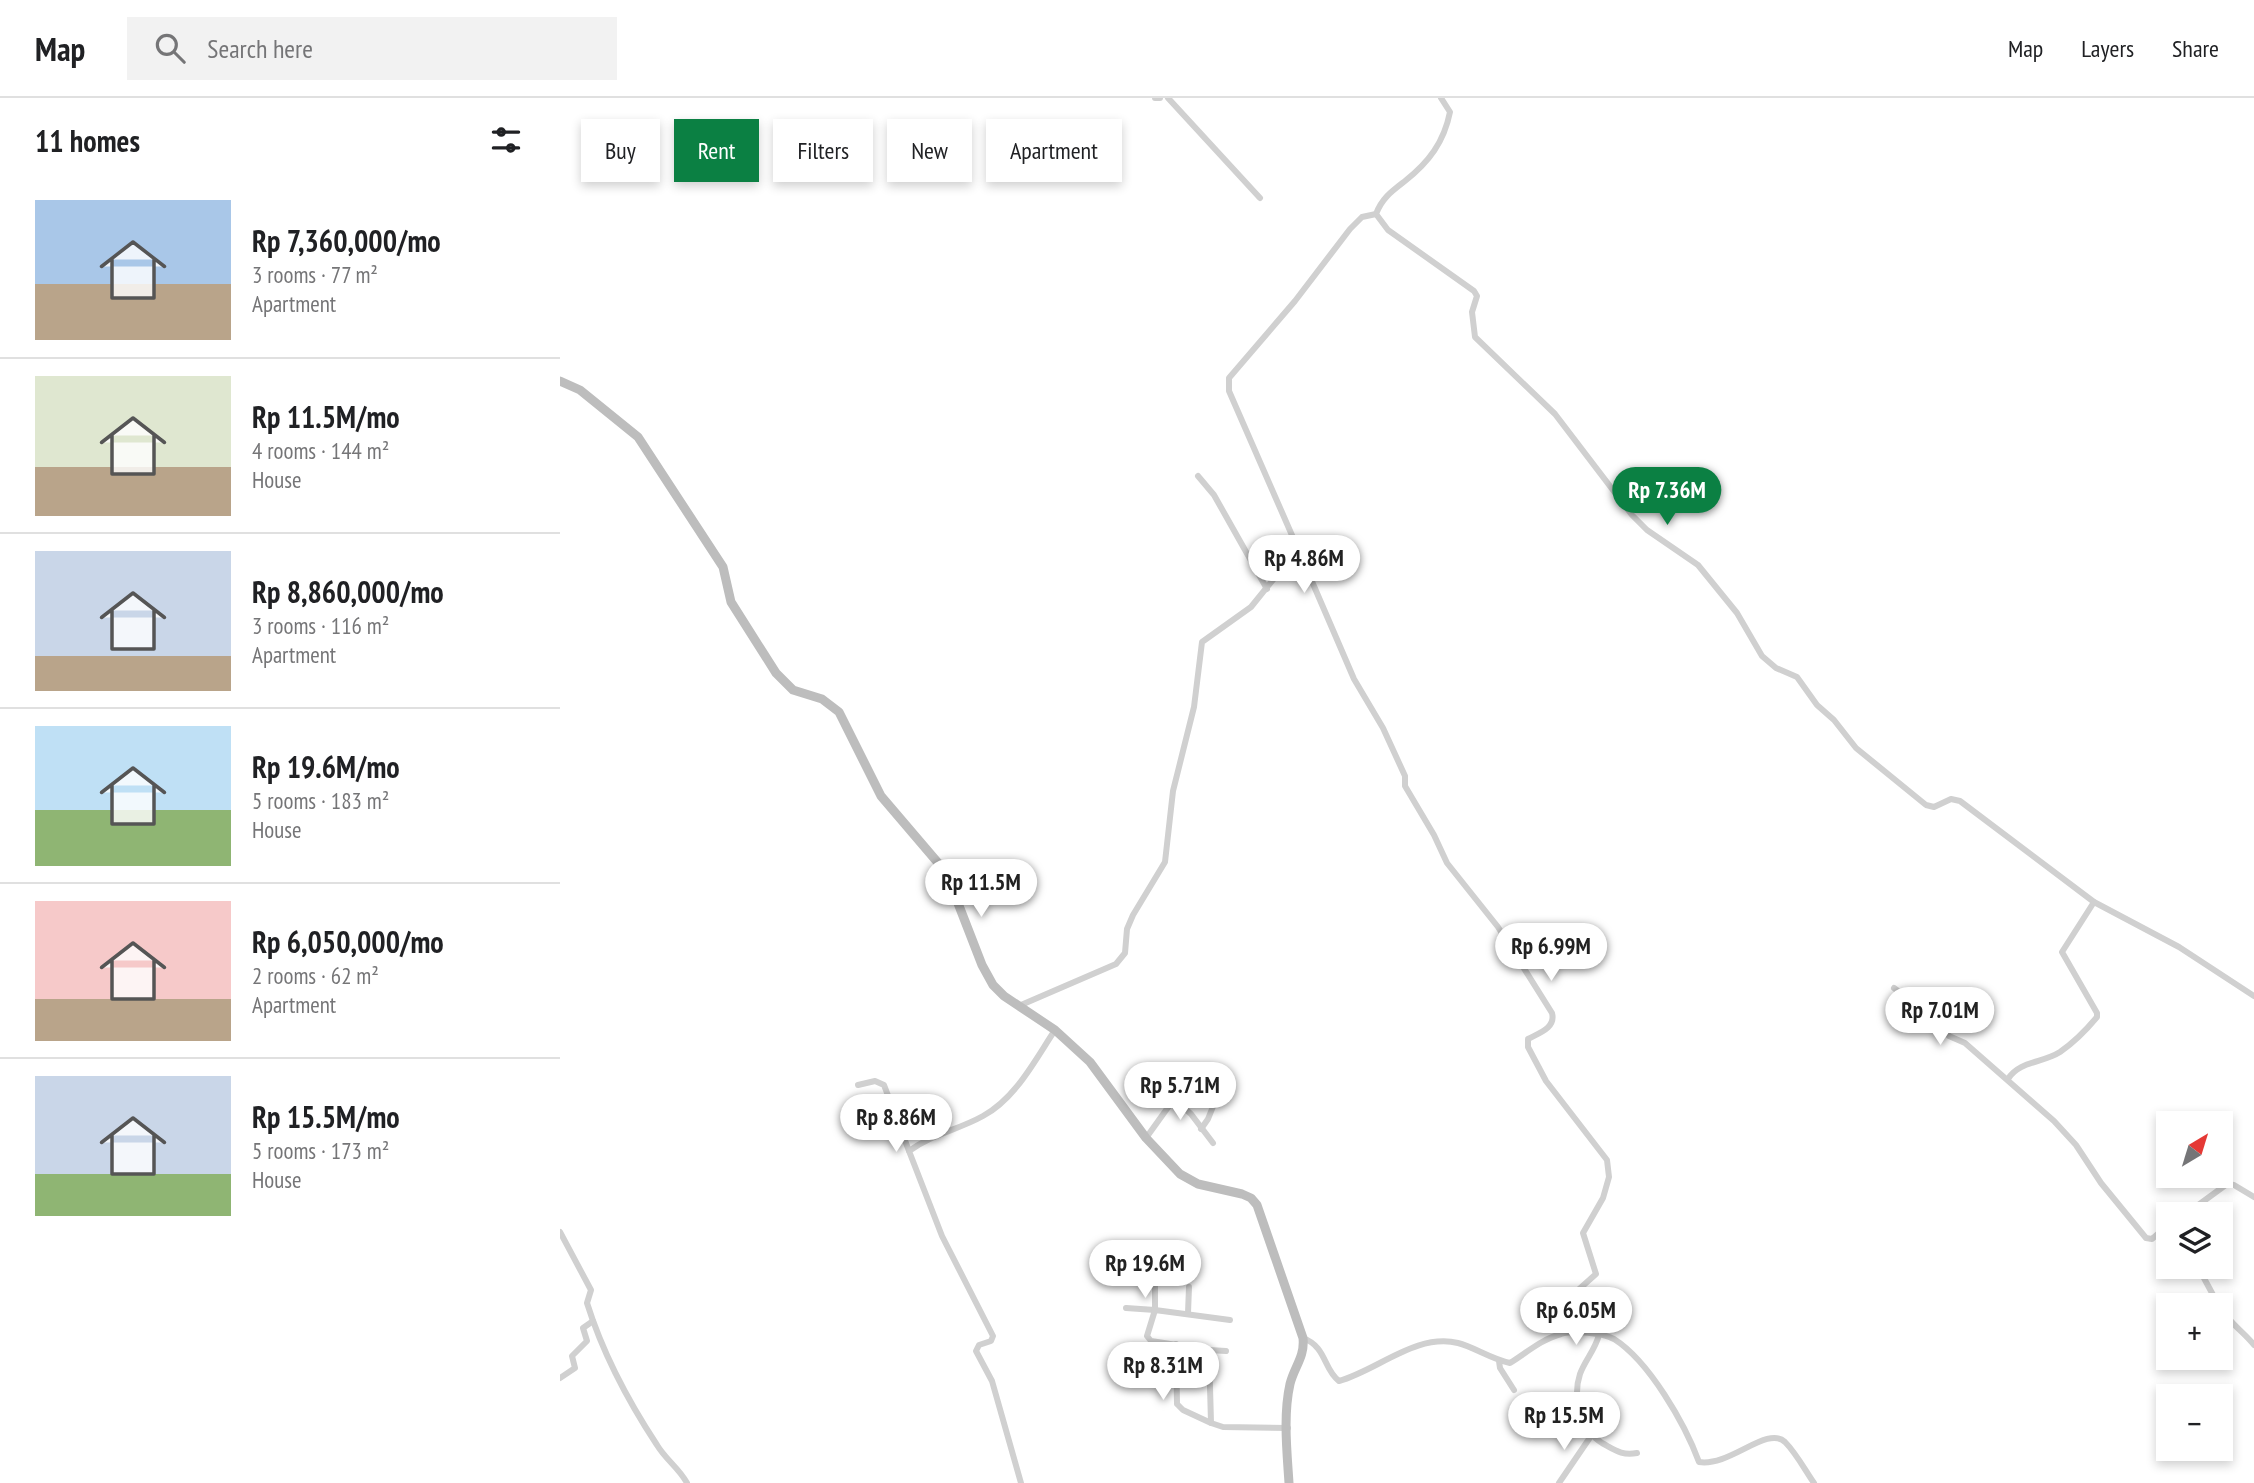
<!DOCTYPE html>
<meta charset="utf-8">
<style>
body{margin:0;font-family:"PT Sans Narrow",sans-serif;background:#f2f2f2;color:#202124;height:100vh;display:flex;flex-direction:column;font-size:26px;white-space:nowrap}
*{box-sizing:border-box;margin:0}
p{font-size:23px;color:#757577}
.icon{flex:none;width:38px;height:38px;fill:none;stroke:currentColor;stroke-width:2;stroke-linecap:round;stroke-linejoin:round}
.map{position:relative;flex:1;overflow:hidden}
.drawer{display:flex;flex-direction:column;background:#fff;width:560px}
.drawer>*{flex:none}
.guide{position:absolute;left:21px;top:21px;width:665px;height:63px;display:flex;gap:14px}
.needle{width:46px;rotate:38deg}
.controls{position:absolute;left:1596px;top:1013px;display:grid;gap:14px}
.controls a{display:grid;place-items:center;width:77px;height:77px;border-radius:0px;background:#fff;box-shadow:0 4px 10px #0003;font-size:35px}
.price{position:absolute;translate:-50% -60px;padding:0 16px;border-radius:24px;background:#fff;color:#222;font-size:23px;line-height:46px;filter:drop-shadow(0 2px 4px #0008)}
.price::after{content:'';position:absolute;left:50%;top:42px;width:21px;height:16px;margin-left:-10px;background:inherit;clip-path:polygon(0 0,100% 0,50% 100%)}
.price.selected{background:#0b8043;color:#fff}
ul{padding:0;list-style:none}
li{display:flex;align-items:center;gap:21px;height:175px;padding:0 35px}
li+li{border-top:2px solid #e0e0e0}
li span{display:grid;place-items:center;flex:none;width:196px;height:140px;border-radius:0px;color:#555}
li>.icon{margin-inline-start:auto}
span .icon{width:84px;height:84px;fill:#fffc;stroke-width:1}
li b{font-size:30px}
h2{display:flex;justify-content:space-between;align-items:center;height:84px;padding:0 35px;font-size:30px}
.tag{padding:0 24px;border-radius:0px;background:#fff;box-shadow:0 4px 10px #0003;font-size:24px;line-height:63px}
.tag.selected{background:#0b8043;color:#fff}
header{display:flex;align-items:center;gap:42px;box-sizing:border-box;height:98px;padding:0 35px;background:#fff;border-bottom:2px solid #e0e0e0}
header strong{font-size:33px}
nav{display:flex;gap:38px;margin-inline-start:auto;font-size:24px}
.search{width:490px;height:63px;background:#f2f2f2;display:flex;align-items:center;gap:18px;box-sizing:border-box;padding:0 24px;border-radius:0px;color:#757577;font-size:26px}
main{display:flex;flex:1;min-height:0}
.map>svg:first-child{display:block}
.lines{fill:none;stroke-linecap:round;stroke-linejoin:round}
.street{stroke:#d0d0d0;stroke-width:6}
.secondary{stroke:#bdbdbd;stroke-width:9}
</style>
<header>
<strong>Map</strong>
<div class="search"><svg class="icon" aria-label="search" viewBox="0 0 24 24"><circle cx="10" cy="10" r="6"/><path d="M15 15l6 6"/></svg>Search here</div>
<nav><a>Map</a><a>Layers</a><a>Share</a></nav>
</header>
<main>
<section class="drawer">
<h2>11 homes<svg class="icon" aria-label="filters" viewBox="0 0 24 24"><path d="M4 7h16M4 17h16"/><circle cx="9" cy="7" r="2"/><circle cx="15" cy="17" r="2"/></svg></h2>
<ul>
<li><span style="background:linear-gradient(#a9c7e8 60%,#b9a48a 0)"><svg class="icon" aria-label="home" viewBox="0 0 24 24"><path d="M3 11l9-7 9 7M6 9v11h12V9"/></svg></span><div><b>Rp 7,360,000/mo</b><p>3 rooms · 77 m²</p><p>Apartment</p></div></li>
<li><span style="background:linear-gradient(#dfe7d0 65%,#b9a48a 0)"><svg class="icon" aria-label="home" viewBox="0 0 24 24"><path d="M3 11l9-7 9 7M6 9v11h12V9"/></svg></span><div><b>Rp 11.5M/mo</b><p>4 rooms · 144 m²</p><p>House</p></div></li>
<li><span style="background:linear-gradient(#c9d6e8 75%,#b9a48a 0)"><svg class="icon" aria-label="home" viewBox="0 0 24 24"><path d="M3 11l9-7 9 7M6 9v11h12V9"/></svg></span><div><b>Rp 8,860,000/mo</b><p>3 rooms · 116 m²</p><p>Apartment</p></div></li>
<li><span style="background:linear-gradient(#bfe0f5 60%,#8fb573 0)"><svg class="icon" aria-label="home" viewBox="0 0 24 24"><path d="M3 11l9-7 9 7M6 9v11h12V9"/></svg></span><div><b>Rp 19.6M/mo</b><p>5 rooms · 183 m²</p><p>House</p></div></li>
<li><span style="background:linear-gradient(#f6c9c9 70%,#b9a48a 0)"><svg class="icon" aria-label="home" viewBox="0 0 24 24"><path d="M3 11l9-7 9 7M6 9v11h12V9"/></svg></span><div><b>Rp 6,050,000/mo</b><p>2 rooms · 62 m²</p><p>Apartment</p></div></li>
<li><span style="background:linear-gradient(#c9d6e8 70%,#8fb573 0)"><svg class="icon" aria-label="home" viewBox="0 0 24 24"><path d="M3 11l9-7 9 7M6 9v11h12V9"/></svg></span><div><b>Rp 15.5M/mo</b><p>5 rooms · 173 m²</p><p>House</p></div></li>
</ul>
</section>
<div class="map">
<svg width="1694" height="1385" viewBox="0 0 1694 1385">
<rect width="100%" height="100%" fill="#fff"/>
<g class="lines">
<g class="street">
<polyline points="595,0 600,0"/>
<polyline points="608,0 700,100"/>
<path d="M881,0L890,14C884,44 869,64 845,83C832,93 822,100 816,116L828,132L914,193L917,198L912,214L915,239L995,316L1072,417L1087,432L1138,467L1177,515L1202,558L1216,570L1237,579L1257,607L1274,622L1296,650L1366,707L1374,709L1391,701L1400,703L1534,804L1619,849L1694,898"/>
<polyline points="638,378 654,397 707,491"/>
<path d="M738,451L794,581L823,630L845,678V688L874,737L887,765L938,829L992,915C996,930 979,935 968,941V949L986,983L1047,1062L1049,1079L1043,1100L1023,1135L1036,1176L1008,1201L1003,1235"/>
<polyline points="1334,890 1374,920 1389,938 1405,945 1494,1023 1516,1047 1541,1085 1586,1140 1592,1141 1608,1127"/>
<polyline points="461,907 556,866 565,855 567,831 573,817 605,764 613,693 634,609 642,544 691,509 738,451 669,293 669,280 735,203 790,131 802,119 816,116"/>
<path d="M1448,981C1459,963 1483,965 1500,954C1513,945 1527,931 1537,919V915L1502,854L1534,804"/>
<polyline points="298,987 315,983 324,987 349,1053"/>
<polyline points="614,1001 626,982"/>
<polyline points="641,1031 648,1021 658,996"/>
<polyline points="586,1040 614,1001 631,1016 653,1045"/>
<polyline points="1626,1116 1667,1086 1674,1087 1694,1099"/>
<path d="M0,1134L31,1192L27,1205C43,1256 68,1303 97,1347C106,1362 119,1370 127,1385"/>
<polyline points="1638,1169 1659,1208"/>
<polyline points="566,1210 595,1212 595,1183"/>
<path d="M1661,1210C1669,1225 1683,1233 1694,1247"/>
<polyline points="628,1215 629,1189"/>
<polyline points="670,1222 595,1212 587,1238 591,1243 649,1252 651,1325 663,1329 728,1330"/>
<path d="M1039,1237C1035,1252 1025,1262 1020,1276C1012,1300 1021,1332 1042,1345C1055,1352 1062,1358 1077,1355"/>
<path d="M743,1240C767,1249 763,1271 779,1283C818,1272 856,1235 898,1245C914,1249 931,1261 950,1265C966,1255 982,1241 1001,1236C1013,1232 1043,1235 1054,1241C1089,1263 1125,1326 1139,1364C1170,1369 1207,1327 1225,1344C1236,1355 1245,1372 1254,1385"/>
<polyline points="616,1246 617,1306 623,1312 651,1325"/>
<polyline points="649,1252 666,1253"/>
<polyline points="939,1263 940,1270 954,1292"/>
<polyline points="0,1280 15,1270 12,1258 27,1243 23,1230 33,1223"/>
<path d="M461,1385L432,1283L416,1253L419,1247L431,1243L433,1238L382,1138L349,1053C372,1036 398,1032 423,1018C456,1000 475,962 495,932"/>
<polyline points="999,1385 1031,1338"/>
</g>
<path class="secondary" d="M0,283L20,292L78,339L163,469L171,504L216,575L233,592L262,601L279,614L321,698L379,766L389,782L422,867L433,887L444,898L495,932L530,964L586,1040L620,1076L638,1086L682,1096L691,1100L697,1107L743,1240C745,1259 734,1269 730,1286C723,1317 727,1354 729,1385"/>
</g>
</svg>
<div class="controls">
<a><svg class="needle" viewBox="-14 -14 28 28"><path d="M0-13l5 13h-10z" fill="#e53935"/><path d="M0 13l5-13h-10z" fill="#757577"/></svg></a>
<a><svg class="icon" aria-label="layers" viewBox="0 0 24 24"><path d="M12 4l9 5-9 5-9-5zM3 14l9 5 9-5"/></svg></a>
<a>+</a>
<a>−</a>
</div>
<b class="price selected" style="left:1107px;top:429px">Rp 7.36M</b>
<b class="price" style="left:744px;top:497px">Rp 4.86M</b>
<b class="price" style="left:421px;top:821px">Rp 11.5M</b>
<b class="price" style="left:991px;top:885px">Rp 6.99M</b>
<b class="price" style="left:1380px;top:949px">Rp 7.01M</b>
<b class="price" style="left:620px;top:1024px">Rp 5.71M</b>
<b class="price" style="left:336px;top:1056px">Rp 8.86M</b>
<b class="price" style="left:585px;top:1202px">Rp 19.6M</b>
<b class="price" style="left:1016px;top:1249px">Rp 6.05M</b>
<b class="price" style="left:603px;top:1304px">Rp 8.31M</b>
<b class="price" style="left:1004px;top:1354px">Rp 15.5M</b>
<div class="guide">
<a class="tag">Buy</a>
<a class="tag selected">Rent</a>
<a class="tag">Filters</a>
<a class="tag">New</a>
<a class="tag">Apartment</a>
</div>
</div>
</main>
